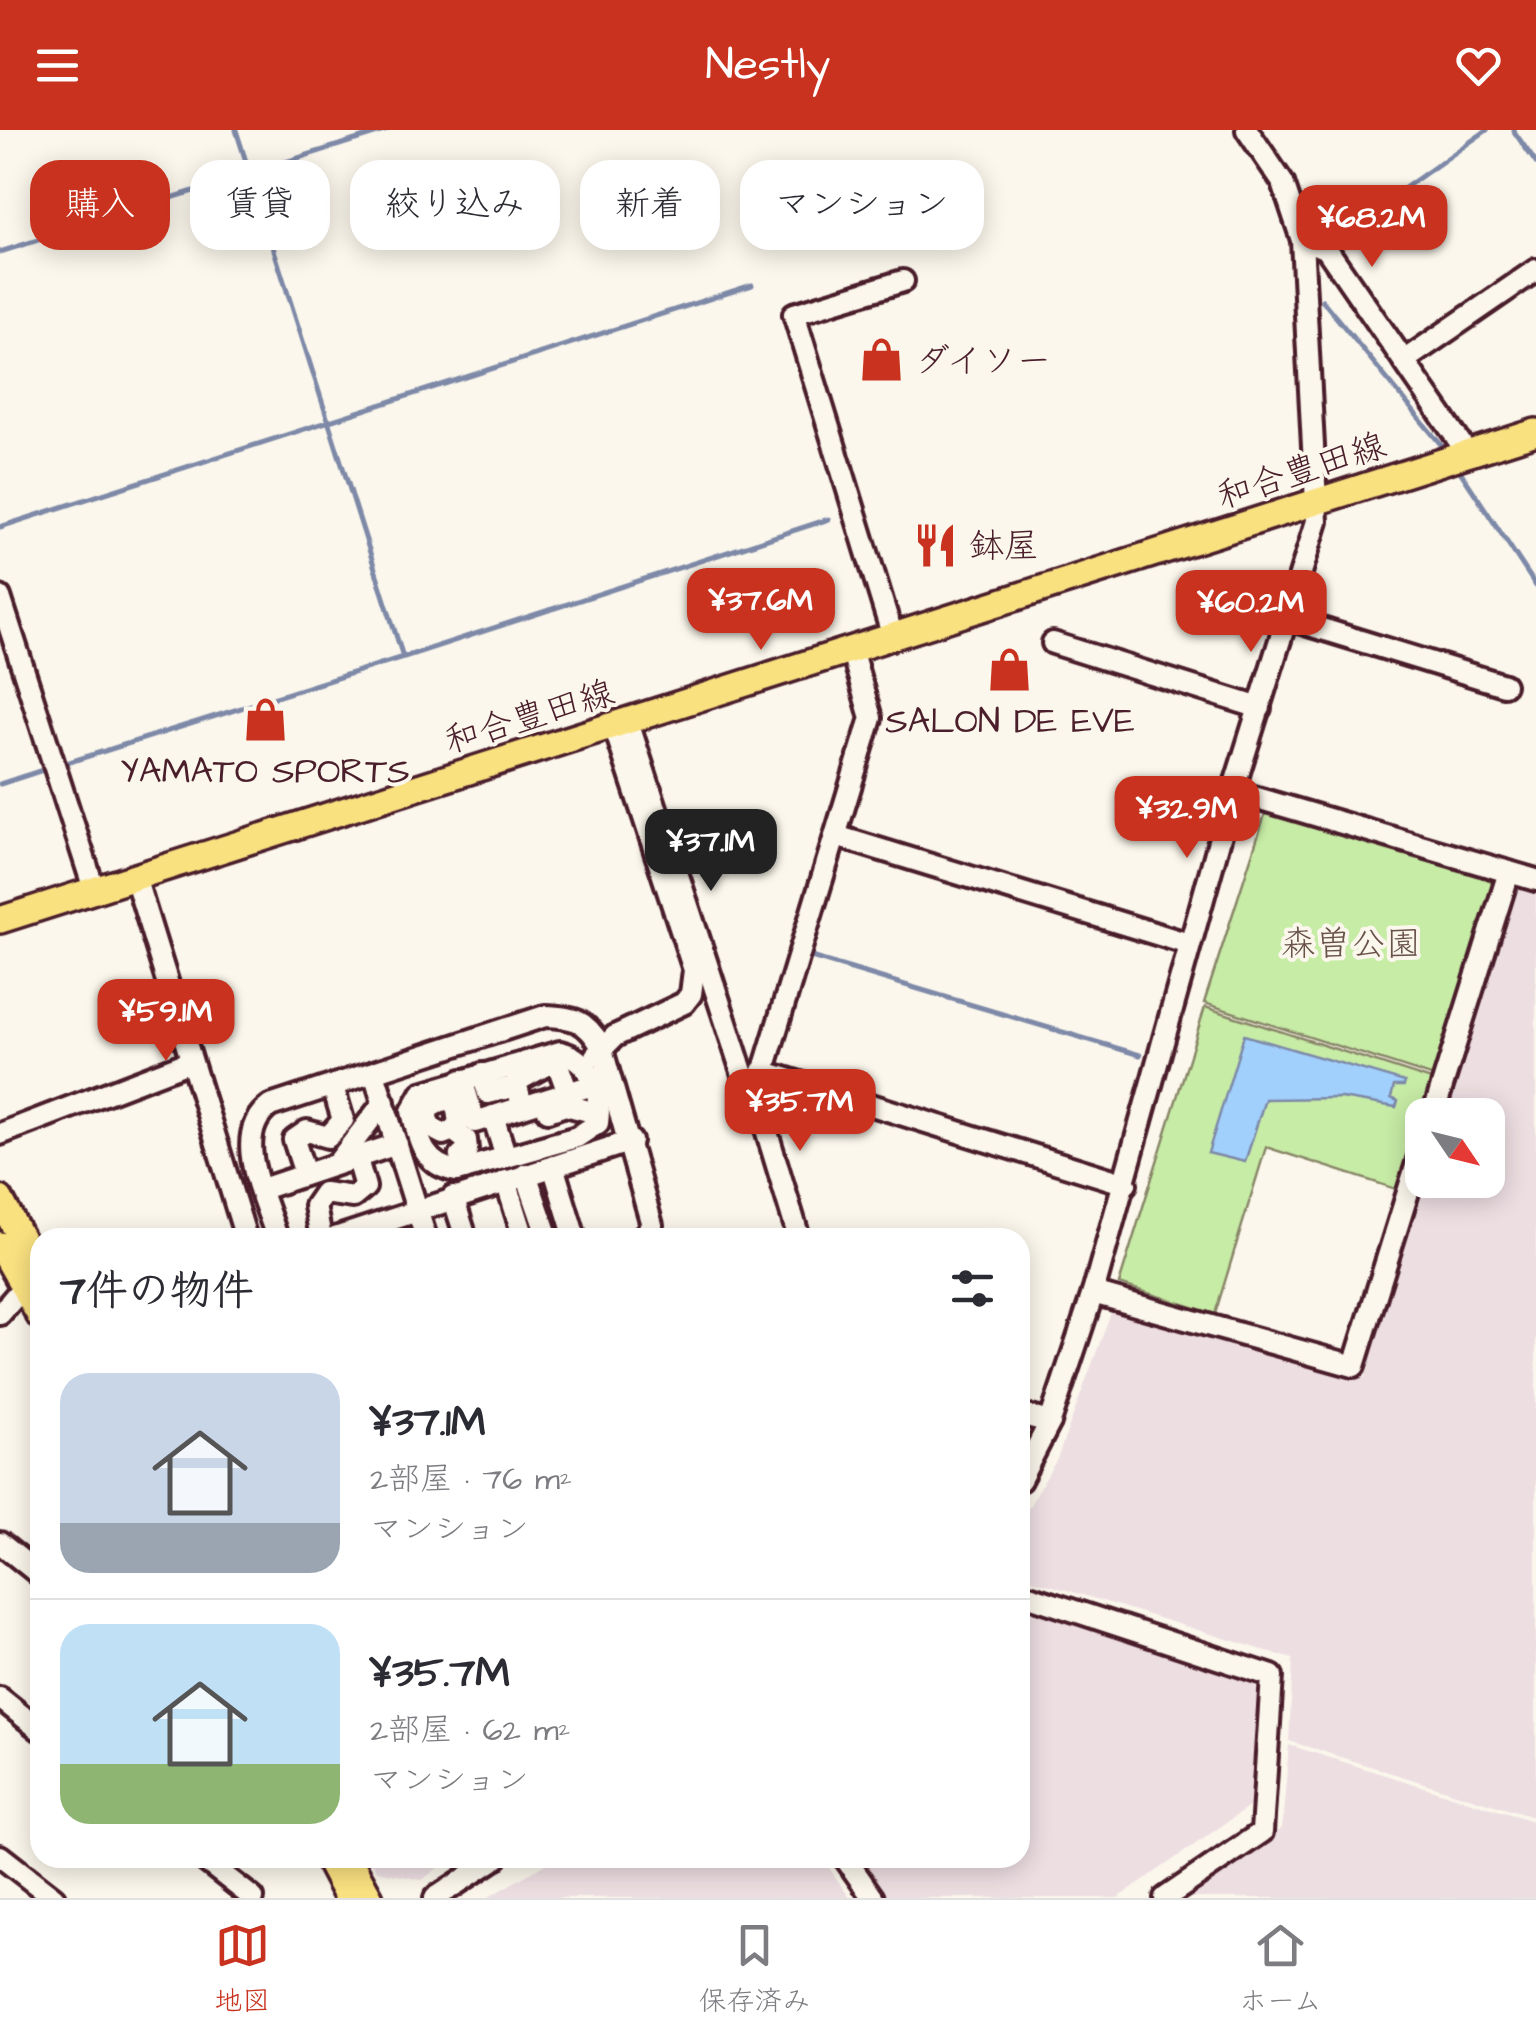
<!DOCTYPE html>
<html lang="ja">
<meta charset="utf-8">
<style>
body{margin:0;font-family:"Architects Daughter","Klee One",sans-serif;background:#f7f7f7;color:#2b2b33;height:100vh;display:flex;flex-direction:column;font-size:38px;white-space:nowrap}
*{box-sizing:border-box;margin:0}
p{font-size:32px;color:#7c7c81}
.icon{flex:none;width:55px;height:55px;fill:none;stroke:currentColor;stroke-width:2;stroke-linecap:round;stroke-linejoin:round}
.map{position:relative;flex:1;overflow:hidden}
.side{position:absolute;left:30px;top:1098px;width:1000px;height:640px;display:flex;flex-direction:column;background:#fff;border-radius:30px;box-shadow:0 5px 25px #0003}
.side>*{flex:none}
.banner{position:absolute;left:30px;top:30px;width:1000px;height:90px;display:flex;gap:20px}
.needle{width:65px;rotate:125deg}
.buttons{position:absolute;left:1405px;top:968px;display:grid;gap:20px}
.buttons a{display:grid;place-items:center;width:100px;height:100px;border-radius:20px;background:#fff;box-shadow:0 5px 25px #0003;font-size:50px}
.price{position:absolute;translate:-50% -85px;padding:0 22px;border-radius:20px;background:#c8321e;color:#fff;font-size:32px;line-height:65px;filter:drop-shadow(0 2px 5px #0008)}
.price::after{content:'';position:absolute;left:50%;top:60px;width:30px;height:22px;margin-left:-15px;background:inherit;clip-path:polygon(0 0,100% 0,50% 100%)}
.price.selected{background:#222;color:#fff}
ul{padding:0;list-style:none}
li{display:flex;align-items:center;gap:30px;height:250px;padding:0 30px}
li+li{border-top:2px solid #e1e1e2}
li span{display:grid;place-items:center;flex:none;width:280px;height:200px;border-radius:30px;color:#555}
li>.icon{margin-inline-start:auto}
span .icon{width:120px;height:120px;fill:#fffc;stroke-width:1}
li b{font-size:42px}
h2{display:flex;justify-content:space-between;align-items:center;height:120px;padding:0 30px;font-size:42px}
.pill{padding:0 35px;border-radius:30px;background:#fff;box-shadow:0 5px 25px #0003;font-size:35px;line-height:90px}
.pill.selected{background:#c8321e;color:#fff}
header{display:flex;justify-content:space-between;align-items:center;height:130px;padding:0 30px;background:#c8321e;color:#fff;font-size:45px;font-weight:600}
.dock{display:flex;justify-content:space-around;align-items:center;height:140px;border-top:2px solid #e1e1e2;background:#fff;font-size:28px;color:#7c7c81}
.dock a{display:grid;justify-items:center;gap:5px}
.dock .selected{color:#c8321e}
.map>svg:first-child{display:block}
.built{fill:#eddee2}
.green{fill:#c7eca6;stroke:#888668;stroke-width:2.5}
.water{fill:#a1d0fc;stroke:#7e89a8;stroke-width:2.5}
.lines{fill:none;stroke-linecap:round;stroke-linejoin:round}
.stream{stroke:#7e89a8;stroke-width:5}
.minor-casing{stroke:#4a1f2b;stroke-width:28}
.major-casing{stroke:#4a1f2b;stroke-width:32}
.minor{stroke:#fbf7ec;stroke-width:20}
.major{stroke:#fae180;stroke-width:25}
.labels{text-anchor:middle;stroke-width:8;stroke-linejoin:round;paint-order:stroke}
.poi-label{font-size:35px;fill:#4a1f2b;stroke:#fbf7ec;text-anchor:start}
.street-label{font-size:35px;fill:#4a1f2b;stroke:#fbf7ec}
.park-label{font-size:35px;fill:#69524a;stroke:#fbf7ec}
</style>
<header><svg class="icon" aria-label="menu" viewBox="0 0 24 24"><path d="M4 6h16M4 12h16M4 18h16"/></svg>Nestly<svg class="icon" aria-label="heart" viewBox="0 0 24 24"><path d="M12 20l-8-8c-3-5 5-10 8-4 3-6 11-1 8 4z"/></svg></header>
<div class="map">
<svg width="1536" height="1768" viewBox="0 0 1536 1768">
<rect width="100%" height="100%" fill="#fbf7ec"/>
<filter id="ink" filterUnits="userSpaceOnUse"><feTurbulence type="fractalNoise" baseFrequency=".01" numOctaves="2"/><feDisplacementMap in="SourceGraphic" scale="20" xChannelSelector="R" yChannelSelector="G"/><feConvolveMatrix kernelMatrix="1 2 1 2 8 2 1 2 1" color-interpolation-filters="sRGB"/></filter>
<g filter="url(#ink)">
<g class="built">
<polygon points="1521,750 1536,754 1536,1688 1289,1611 1293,1529 1027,1448 1020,1431 1020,1392 1057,1329 1112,1180 1226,1213 1228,1207 1365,1248 1425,1050 1488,1050 1488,985 1445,985 1514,757"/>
<polygon points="1020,1476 1242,1543 1254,1552 1261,1571 1253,1674 1118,1768 888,1768 860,1728 1020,1728"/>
<polygon points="1289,1615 1536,1692 1536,1768 1183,1768 1282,1698"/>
<polygon points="370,1728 451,1728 422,1750 377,1741"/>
<polygon points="556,1728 822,1728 850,1768 487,1768"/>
</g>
<g class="green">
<polygon points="1275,682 1488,748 1493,755 1437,948 1204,873 1265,684"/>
<polygon points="1205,877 1438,952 1427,985 1422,985 1402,1061 1266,1017 1215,1184 1119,1154"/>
</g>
<polygon class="water" points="1244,905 1405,952 1404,956 1394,956 1391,968 1398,971 1396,977 1341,968 1265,969 1245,1032 1208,1023"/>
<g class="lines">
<g class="stream">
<polyline points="1513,0 1536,33"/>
<polyline points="1338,105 1487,0"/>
<polyline points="0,122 387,0"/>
<polyline points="1322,170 1447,322"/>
<polyline points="1456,335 1536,456"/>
<polyline points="0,397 752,155"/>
<polyline points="404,527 829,389"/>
<polyline points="60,635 403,527 236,0"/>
<polyline points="0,654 49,638"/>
<polyline points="811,827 1140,925"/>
</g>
<defs>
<g id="minor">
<polyline points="1302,110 1326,118 1468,324"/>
<polyline points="1405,230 1536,140"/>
<polyline points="0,467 94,759"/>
<polyline points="1289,489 1504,555"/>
<polyline points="893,507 794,184 903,151"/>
<polyline points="1053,513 1260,578"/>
<polyline points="628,592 748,960 756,966"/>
<polyline points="1233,661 1536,750"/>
<polyline points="836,706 1189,814"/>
<polyline points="135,747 246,1108"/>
<path d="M560,922C591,929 602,964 598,993L577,1007L457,1041C423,1036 419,1010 412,981L422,963Z"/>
<polyline points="595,926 615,906 684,873 691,864 694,840 614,596"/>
<polyline points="512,936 521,949 552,932 559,938 568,963"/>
<polyline points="762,941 1126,1054"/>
<polyline points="374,943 426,1108"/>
<polyline points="482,944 488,963 517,956 522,975"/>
<polyline points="462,950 475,992 593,955"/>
<polyline points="548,981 565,975 585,980"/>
<polyline points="1433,985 1509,742"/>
<polyline points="493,986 506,1027"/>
<path d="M453,1000L459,993L456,974L445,969L427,979C426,993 430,998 443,1004L453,1000L466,1010L467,1020L460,1026L465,1039"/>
<polyline points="0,1004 191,931"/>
<polyline points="338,1032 384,972"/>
<polyline points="553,1036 575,1108"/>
<polyline points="305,1044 294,1010 307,1001 328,1007 343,990 333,957"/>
<polyline points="526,1044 548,1108"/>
<polyline points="506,1051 523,1105 516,1108"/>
<polyline points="262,1059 397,1014"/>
<polyline points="453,1067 466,1108"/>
<path d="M277,1108C266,1069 229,1005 270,976L545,886C574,887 586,890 601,916L652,1095L642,1108"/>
<polyline points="321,1108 315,1076 324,1063 353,1067 365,1057 356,1026"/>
<polyline points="335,1108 631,1011"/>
<polyline points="799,1108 756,966 871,588 852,522"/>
<polyline points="1093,1163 1354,1236 1422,1017"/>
<polyline points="0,1184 30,1149"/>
<polyline points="1020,1284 1050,1292"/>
<polyline points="1020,1350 1050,1292 1093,1163 1233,661 1317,391 1302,110 1283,53 1247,0"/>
<polyline points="0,1413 40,1445"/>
<polyline points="1020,1463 1272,1546 1262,1702 1165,1768"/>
<polyline points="0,1568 40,1600"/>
<polyline points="0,1726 54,1768"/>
<polyline points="202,1728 253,1768"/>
<polyline points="845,1728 873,1768"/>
<polyline points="435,1768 496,1728"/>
</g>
<g id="major">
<polyline points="0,790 1536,302"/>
<polyline points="0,1069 40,1144"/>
<polyline points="0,1115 40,1186"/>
<polyline points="327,1728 348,1768"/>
<polyline points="348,1728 370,1768"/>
</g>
</defs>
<use href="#minor" class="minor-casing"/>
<use href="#major" class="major-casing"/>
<use href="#minor" class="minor"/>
<use href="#major" class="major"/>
</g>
</g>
<defs>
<symbol id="shop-bare" viewBox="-9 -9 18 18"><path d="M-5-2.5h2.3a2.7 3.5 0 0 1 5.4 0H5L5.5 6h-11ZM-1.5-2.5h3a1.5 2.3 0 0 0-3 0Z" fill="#c8321e" stroke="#fbf7ec" stroke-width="2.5" paint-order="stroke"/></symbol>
<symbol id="restaurant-bare" viewBox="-9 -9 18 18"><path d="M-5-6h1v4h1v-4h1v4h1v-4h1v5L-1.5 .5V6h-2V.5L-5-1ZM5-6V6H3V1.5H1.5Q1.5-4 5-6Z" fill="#c8321e" stroke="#fbf7ec" stroke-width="2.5" paint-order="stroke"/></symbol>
</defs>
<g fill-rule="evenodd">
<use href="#shop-bare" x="850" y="198" width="63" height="63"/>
<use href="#restaurant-bare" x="904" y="384" width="63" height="63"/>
<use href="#shop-bare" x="978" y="508" width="63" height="63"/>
<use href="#shop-bare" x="234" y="558" width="63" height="63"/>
</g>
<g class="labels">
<g class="poi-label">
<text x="915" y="242">ダイソー</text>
<text x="969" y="427">鉢屋</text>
<text x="1010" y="602" text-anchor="middle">SALON DE EVE</text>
<text x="265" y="652" text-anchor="middle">YAMATO SPORTS</text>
</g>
<g class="street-label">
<text transform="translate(1301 340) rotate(-18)" y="12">和合豊田線</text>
<text transform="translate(529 586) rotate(-17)" y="12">和合豊田線</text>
</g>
<g class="park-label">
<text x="1351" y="825">森曽公園</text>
</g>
</g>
</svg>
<div class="buttons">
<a><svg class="needle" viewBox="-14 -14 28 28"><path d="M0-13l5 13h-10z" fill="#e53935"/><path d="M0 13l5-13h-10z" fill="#7c7c81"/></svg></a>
</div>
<b class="price" style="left:1372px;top:140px">¥68.2M</b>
<b class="price" style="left:761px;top:523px">¥37.6M</b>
<b class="price" style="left:1251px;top:525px">¥60.2M</b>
<b class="price" style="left:1187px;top:731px">¥32.9M</b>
<b class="price selected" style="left:711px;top:764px">¥37.1M</b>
<b class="price" style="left:166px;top:934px">¥59.1M</b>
<b class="price" style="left:800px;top:1024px">¥35.7M</b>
<div class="banner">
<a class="pill selected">購入</a>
<a class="pill">賃貸</a>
<a class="pill">絞り込み</a>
<a class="pill">新着</a>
<a class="pill">マンション</a>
</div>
<section class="side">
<h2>7件の物件<svg class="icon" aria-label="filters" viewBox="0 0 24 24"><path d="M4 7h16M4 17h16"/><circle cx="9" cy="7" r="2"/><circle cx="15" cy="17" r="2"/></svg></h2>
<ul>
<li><span style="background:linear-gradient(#c9d6e8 75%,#9aa5b1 0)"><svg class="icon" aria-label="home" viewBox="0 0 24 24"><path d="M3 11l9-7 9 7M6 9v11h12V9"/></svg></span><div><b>¥37.1M</b><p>2部屋 · 76 m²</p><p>マンション</p></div></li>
<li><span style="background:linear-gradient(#bfe0f5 70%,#8fb573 0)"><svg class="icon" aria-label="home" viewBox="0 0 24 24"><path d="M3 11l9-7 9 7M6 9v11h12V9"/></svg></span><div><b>¥35.7M</b><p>2部屋 · 62 m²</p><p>マンション</p></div></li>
</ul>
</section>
</div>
<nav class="dock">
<a class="selected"><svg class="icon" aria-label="map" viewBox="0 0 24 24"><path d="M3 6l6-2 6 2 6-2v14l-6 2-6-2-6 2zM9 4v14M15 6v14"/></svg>地図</a>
<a><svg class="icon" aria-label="saved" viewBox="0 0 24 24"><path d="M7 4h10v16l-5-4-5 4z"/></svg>保存済み</a>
<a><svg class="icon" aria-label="home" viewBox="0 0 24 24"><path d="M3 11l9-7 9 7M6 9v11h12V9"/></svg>ホーム</a>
</nav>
